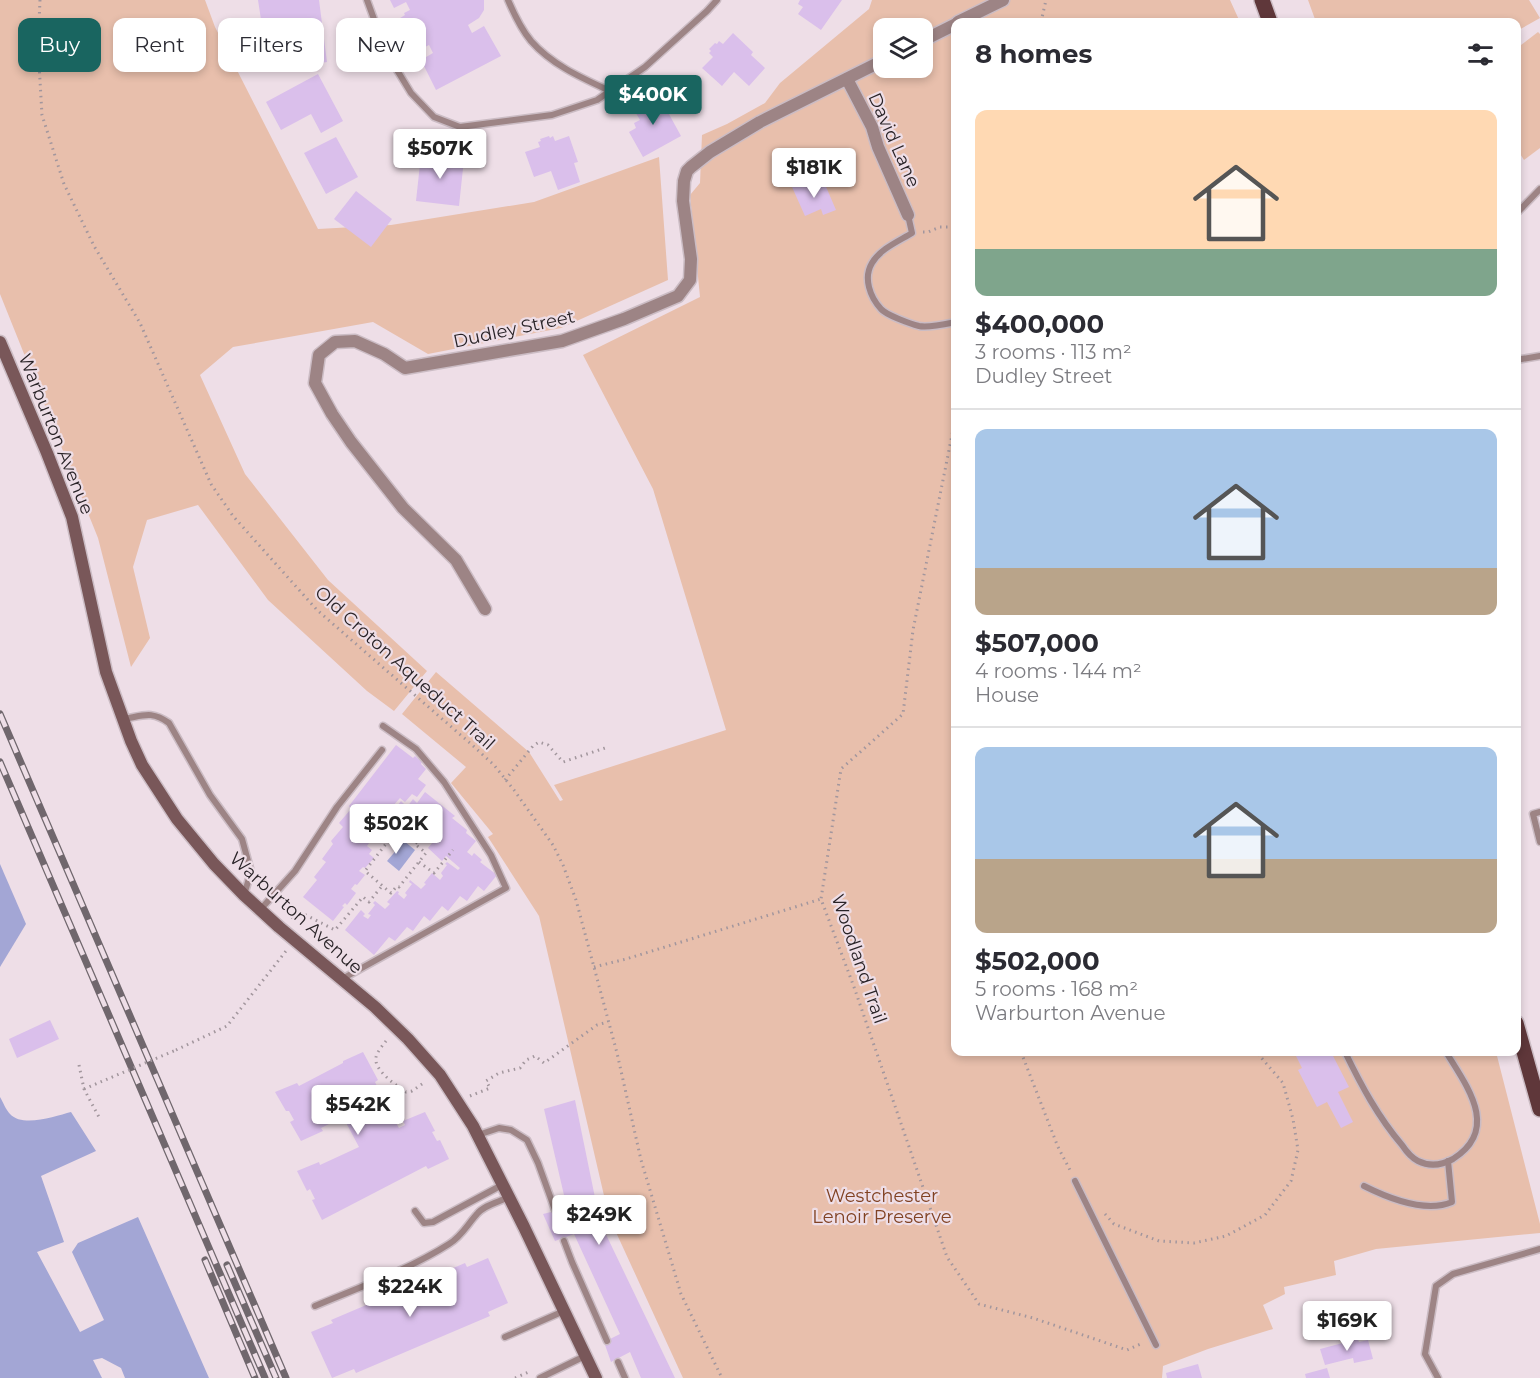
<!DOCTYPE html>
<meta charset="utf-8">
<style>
body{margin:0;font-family:Montserrat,sans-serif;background:#f2f2f3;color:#2b2b33;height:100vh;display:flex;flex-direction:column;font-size:22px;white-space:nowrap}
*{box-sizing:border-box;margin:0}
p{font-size:20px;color:#7c7c81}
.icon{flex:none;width:33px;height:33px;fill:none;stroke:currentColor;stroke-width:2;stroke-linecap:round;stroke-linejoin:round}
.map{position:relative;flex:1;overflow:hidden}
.details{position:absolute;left:951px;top:18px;width:570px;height:1038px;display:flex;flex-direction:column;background:#fff;border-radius:12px;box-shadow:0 3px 9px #0003}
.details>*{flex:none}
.banner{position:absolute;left:18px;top:18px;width:570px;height:54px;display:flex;gap:12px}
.fabs{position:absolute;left:873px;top:18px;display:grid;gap:12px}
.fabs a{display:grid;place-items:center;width:60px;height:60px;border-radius:12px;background:#fff;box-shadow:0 3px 9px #0003;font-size:30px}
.price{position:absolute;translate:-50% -51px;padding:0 14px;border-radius:6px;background:#fff;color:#222;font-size:20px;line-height:39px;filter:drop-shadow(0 2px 3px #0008)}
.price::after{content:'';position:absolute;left:50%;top:36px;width:18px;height:14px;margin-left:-9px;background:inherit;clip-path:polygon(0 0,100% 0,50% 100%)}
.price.selected{background:#196560;color:#fff}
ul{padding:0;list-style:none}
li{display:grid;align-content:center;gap:12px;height:318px;padding:0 24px}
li+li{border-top:2px solid #e1e1e2}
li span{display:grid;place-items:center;height:186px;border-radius:12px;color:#555}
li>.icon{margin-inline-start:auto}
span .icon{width:108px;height:108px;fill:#fffc;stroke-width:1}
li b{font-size:26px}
h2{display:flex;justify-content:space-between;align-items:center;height:72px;padding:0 24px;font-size:26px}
.tag{padding:0 21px;border-radius:12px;background:#fff;box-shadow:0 3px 9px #0003;font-size:21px;line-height:54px}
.tag.selected{background:#196560;color:#fff}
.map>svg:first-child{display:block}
.green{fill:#e8bfac;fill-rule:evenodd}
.water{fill:#a3a6d5}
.building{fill:#dabfeb}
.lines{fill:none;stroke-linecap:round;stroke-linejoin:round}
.lane-casing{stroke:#cbbcc4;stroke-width:9}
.street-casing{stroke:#cbbcc4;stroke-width:15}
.secondary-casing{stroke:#cbbcc4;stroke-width:15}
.primary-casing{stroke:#cbbcc4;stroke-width:18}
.path{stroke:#a2969d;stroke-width:3;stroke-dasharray:1.5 4.5;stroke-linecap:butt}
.lane{stroke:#9d8485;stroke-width:6}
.street{stroke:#9d8485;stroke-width:12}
.secondary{stroke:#795759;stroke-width:12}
.primary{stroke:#5f373a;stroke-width:15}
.rail-casing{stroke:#70676d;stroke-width:7}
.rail{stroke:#eedee7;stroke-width:4.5;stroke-dasharray:14;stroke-linecap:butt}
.path-bridge{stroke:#a2969d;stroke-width:3;stroke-dasharray:1.5 4.5;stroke-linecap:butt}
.labels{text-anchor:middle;stroke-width:4.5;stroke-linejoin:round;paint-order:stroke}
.street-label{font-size:18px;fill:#292327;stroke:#eedee7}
.park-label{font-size:18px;fill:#814223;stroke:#eedee7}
</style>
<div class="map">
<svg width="1540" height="1378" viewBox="0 0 1540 1378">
<rect width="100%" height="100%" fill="#eedee7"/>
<g class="green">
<polygon points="0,0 205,0 215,27 318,229 391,225 534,202 659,157 668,280 561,328 428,354 373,322 233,347 200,375 245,474 328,580 427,671 394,711 367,691 268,600 198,505 147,520 133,567 150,638 131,667 98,538 0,294"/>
<path d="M872,0H1230L1240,22H956V1052H1496L1540,1224V1233L1376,1249L1334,1261L1336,1275L1284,1287L1285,1294L1263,1305L1273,1329L1208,1349L1163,1366L1162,1378H683L609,1217L539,916L488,837L493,834L451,783L466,767L402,714L436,672L529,752L560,801L563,800L554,785L726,730L653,489L583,355L700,297L690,195L700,183L702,135L727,124L765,103L780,83L869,9ZM884,28H922V68H884Z"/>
<polygon points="1308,0 1529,0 1540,18 1517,31 1516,22 1316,22"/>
<polygon points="1538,32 1540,34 1540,148 1524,160 1517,149 1517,48"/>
</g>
<g class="water">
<polygon points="404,841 415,850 399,871 387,861"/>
<polygon points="0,864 26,924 0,967"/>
<path d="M0,1097C3,1102 6,1110 10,1114C23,1128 56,1116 71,1112L96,1151L41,1176L64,1242L37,1252L80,1332L104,1320L72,1252L78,1243L138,1217L209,1378H125L121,1368L102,1358L93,1360L102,1378H0Z"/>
</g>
<g class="building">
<polygon points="258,0 319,0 327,62 301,66 298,47 266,52"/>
<polygon points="390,0 484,0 484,10 479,18 468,25 472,33 484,26 501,56 436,90 421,60 433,53 429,45 423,48 422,46 413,50 397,20 405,15 404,13 410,10 406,2 394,8"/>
<polygon points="800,0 842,0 821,30 798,14 803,7 798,4"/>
<polygon points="733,33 753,52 751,55 765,68 749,86 734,72 722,86 702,68 713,57 709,53 711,51 709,49 715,43 717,44 719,41 723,44"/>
<polygon points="318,74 343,121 321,133 311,114 281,130 266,102"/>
<polygon points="658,94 681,136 643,157 629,132 636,128 634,123 640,120 633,108"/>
<polygon points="549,136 550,138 553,136 555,141 569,136 578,162 574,163 580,182 558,190 551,171 534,177 525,152 540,147 538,142 541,141 540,139"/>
<polygon points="336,137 358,177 326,194 304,153"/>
<polygon points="421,155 464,159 459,206 416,201"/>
<polygon points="806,181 810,189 824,182 836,210 823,215 821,209 805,216 792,187"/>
<polygon points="356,191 392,219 371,247 334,219"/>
<polygon points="396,745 413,758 415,756 422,762 421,764 426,769 418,779 426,785 417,797 412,794 405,802 400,798 391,808 394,810 401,801 404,804 400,808 404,811 413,799 417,803 425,792 455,816 452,818 467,830 466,833 476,841 467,852 472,856 474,853 482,860 480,862 497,875 484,891 478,886 467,901 460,896 448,911 442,906 430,921 424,916 413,931 407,927 395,941 389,937 374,955 345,930 361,910 365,914 363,916 368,919 371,915 368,914 375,905 373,903 375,901 385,909 390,904 387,902 397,891 399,892 398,894 404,899 407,895 405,893 412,884 409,882 410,880 421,889 426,884 424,883 432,873 440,880 443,876 441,873 447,865 445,864 447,862 458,870 460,868 446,856 442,861 428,848 433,842 419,831 416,834 401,822 406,816 402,813 395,822 392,820 393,817 387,813 376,827 381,832 371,840 367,846 372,850 369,854 374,858 365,868 363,867 359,871 365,875 357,885 355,884 351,889 356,893 347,905 345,903 342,906 344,907 333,921 303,897 317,880 314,877 326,862 322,859 333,844 331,841 343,827 339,823 351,809 349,806"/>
<polygon points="50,1020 59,1039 17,1058 9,1039"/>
<polygon points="363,1052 378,1080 375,1082 378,1088 384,1085 393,1104 387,1107 397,1121 395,1121 399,1128 405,1125 403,1121 425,1112 435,1131 432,1132 437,1141 440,1140 449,1159 428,1169 426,1166 322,1220 312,1200 315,1199 310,1189 307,1191 297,1171 319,1162 320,1165 359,1147 343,1117 321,1128 323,1131 301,1141 290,1122 294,1120 289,1111 286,1111 275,1092 297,1083 299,1086 343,1063 343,1061"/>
<polygon points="1294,1052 1331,1052 1349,1087 1338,1092 1353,1122 1341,1128 1327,1102 1317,1107 1298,1070 1302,1068"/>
<polygon points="575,1100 600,1222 675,1378 641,1378 630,1352 611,1362 604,1342 620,1334 574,1234 555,1241 543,1214 567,1208 544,1109"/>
<polygon points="488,1258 508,1303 488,1312 490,1316 356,1373 354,1369 332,1378 311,1332 333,1323 331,1320 465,1263 467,1267"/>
<polygon points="1358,1339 1359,1342 1368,1340 1373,1359 1354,1363 1353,1358 1325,1365 1320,1349"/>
<polygon points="1198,1364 1202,1378 1167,1378 1166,1373"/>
<polygon points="1327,1368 1330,1378 1306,1378 1305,1374"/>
</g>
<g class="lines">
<defs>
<g id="lane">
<polyline points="367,0 386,52 411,93 434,117 460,127 552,115 597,100 645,67 707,11 717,0"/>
<path d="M508,0C514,14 521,29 531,41C552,65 582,78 610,91"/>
<polyline points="1516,214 1540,189"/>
<path d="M908,215L912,233C899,241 880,249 872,263C863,278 870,297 881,309C886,315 911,324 919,326C928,328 946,324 956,322"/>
<polyline points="1516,360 1540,356"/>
<path d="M123,719C143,716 151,710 169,723L210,795L242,839L251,872L244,895"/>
<polyline points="1540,812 1533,814 1540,842"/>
<polyline points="260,910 295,871 337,807 382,750"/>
<polyline points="342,979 506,888 491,855 444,782 416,749 383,726"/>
<path d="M1345,1052C1361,1085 1378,1117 1402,1145C1406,1151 1412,1158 1418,1161C1430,1167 1442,1165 1453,1159C1501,1129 1466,1085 1446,1052"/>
<polyline points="478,1135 499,1128 511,1130 527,1140 538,1163 555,1210"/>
<polyline points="1075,1181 1156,1345"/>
<path d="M1364,1186C1388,1198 1426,1213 1452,1202L1448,1161"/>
<polyline points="415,1211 424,1223 433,1222 502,1185"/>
<polyline points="564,1241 572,1262 607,1341"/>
<path d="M315,1306C358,1288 410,1269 449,1244C462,1236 467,1225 477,1214C484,1205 499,1202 509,1197"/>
<polyline points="505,1337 564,1311"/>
<polyline points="618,1362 625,1378"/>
<polyline points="540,1378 585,1356"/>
<polyline points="1438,1378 1425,1354 1436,1286 1453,1274 1540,1249"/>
</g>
<g id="street">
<polyline points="958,22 1003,0"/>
<polyline points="922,41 956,24"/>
<polyline points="847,79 872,127 878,147 908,215"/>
<polyline points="485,609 456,560 403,508 351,442 332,414 315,383 319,355 335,342 355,341 384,354 405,368 562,341 624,319 678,296 690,280 691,259 683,201 684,181 687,171 691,167 710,152 760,122 884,60"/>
</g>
<polyline id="secondary" points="0,342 47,453 72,517 106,672 131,741 142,765 177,819 214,864 244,895 279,927 375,1007 408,1039 440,1075 473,1126 524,1227 596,1378"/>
<g id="primary">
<polyline points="1262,0 1270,22"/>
<polyline points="1516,1023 1540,1109"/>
</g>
</defs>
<use href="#lane" class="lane-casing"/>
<use href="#street" class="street-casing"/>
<use href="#secondary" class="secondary-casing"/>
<use href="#primary" class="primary-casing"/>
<g class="path">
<polyline points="40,0 38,46 42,115 64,184 94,246 140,323 211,484 233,516 317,610 471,744 494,765 514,790 553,845 563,865 576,900 617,1053 641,1160 681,1294 722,1378"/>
<polyline points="1041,22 1046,0"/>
<polyline points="923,232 928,232 940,227 954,227 956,228"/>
<polyline points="956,415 913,630 903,714 841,769 821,899 854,987 947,1257 979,1304 1033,1318 1127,1350 1143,1343"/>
<polyline points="505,780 533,746 539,742 548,745 563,762 608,747"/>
<polyline points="389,840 365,871 391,893 397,886 399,887 426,853 416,845 418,844 396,825 407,811"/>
<polyline points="419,862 434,873 453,850"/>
<polyline points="292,919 298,911 335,930 363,897 369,902 382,886"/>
<polyline points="594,967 626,959 821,899"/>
<path d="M386,1041C383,1045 377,1052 376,1057C373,1070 397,1086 406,1092L412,1091L425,1082"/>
<polyline points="176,1050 227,1026 286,951"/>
<polyline points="1021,1052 1058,1147 1071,1172"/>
<polyline points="79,1065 84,1089 100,1119"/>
<polyline points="470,1096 490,1088 486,1081 499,1073 520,1068 526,1060 535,1056 544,1063 597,1025 608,1022"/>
<polyline points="1105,1214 1114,1224 1159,1241 1194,1243 1226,1236 1265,1215 1291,1181 1298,1150 1293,1119 1283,1083 1259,1055 1253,1052"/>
<polyline points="515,1378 531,1371"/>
</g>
<use href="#lane" class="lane"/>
<use href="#street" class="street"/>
<use href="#secondary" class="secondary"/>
<use href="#primary" class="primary"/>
<defs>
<g id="rail">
<polyline points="0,714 286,1378"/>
<polyline points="0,762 265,1378"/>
<polyline points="205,1260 255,1378"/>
<polyline points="227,1265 276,1378"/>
</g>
</defs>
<use href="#rail" class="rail-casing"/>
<use href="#rail" class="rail"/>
<polyline class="path-bridge" points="84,1089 176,1050"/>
</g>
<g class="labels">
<g class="street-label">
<text transform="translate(894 140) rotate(66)" y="6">David Lane</text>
<text transform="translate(514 329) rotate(-12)" y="6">Dudley Street</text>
<text transform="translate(56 434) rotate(68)" y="6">Warburton Avenue</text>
<text transform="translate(405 668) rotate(42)" y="6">Old Croton Aqueduct Trail</text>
<text transform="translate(296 913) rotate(42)" y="6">Warburton Avenue</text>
<text transform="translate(859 959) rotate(71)" y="6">Woodland Trail</text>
</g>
<g class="park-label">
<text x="882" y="1202">Westchester<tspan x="882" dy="21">Lenoir Preserve</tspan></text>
</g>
</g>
</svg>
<div class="fabs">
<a><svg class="icon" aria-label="layers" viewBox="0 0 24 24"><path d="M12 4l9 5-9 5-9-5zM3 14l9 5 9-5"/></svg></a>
</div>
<b class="price selected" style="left:653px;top:126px">$400K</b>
<b class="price" style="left:440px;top:180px">$507K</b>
<b class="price" style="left:814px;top:199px">$181K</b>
<b class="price" style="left:396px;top:855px">$502K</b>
<b class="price" style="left:358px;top:1136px">$542K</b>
<b class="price" style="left:599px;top:1246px">$249K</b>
<b class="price" style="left:410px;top:1318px">$224K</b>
<b class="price" style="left:1347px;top:1352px">$169K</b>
<div class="banner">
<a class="tag selected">Buy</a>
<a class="tag">Rent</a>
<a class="tag">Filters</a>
<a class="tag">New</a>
</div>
<section class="details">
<h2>8 homes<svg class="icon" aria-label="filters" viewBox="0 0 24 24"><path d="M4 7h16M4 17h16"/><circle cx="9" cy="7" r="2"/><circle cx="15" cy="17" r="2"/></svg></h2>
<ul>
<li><span style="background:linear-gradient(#ffd9b3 75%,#7fa58c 0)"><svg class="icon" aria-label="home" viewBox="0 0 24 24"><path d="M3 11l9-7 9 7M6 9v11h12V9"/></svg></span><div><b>$400,000</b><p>3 rooms · 113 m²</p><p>Dudley Street</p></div></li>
<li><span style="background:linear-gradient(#a9c7e8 75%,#b9a48a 0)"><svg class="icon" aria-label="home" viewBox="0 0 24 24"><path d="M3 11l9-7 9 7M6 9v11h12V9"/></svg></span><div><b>$507,000</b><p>4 rooms · 144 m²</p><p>House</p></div></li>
<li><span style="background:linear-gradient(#a9c7e8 60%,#b9a48a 0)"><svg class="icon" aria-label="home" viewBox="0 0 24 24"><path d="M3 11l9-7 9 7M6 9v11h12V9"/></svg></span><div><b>$502,000</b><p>5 rooms · 168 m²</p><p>Warburton Avenue</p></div></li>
</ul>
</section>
</div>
